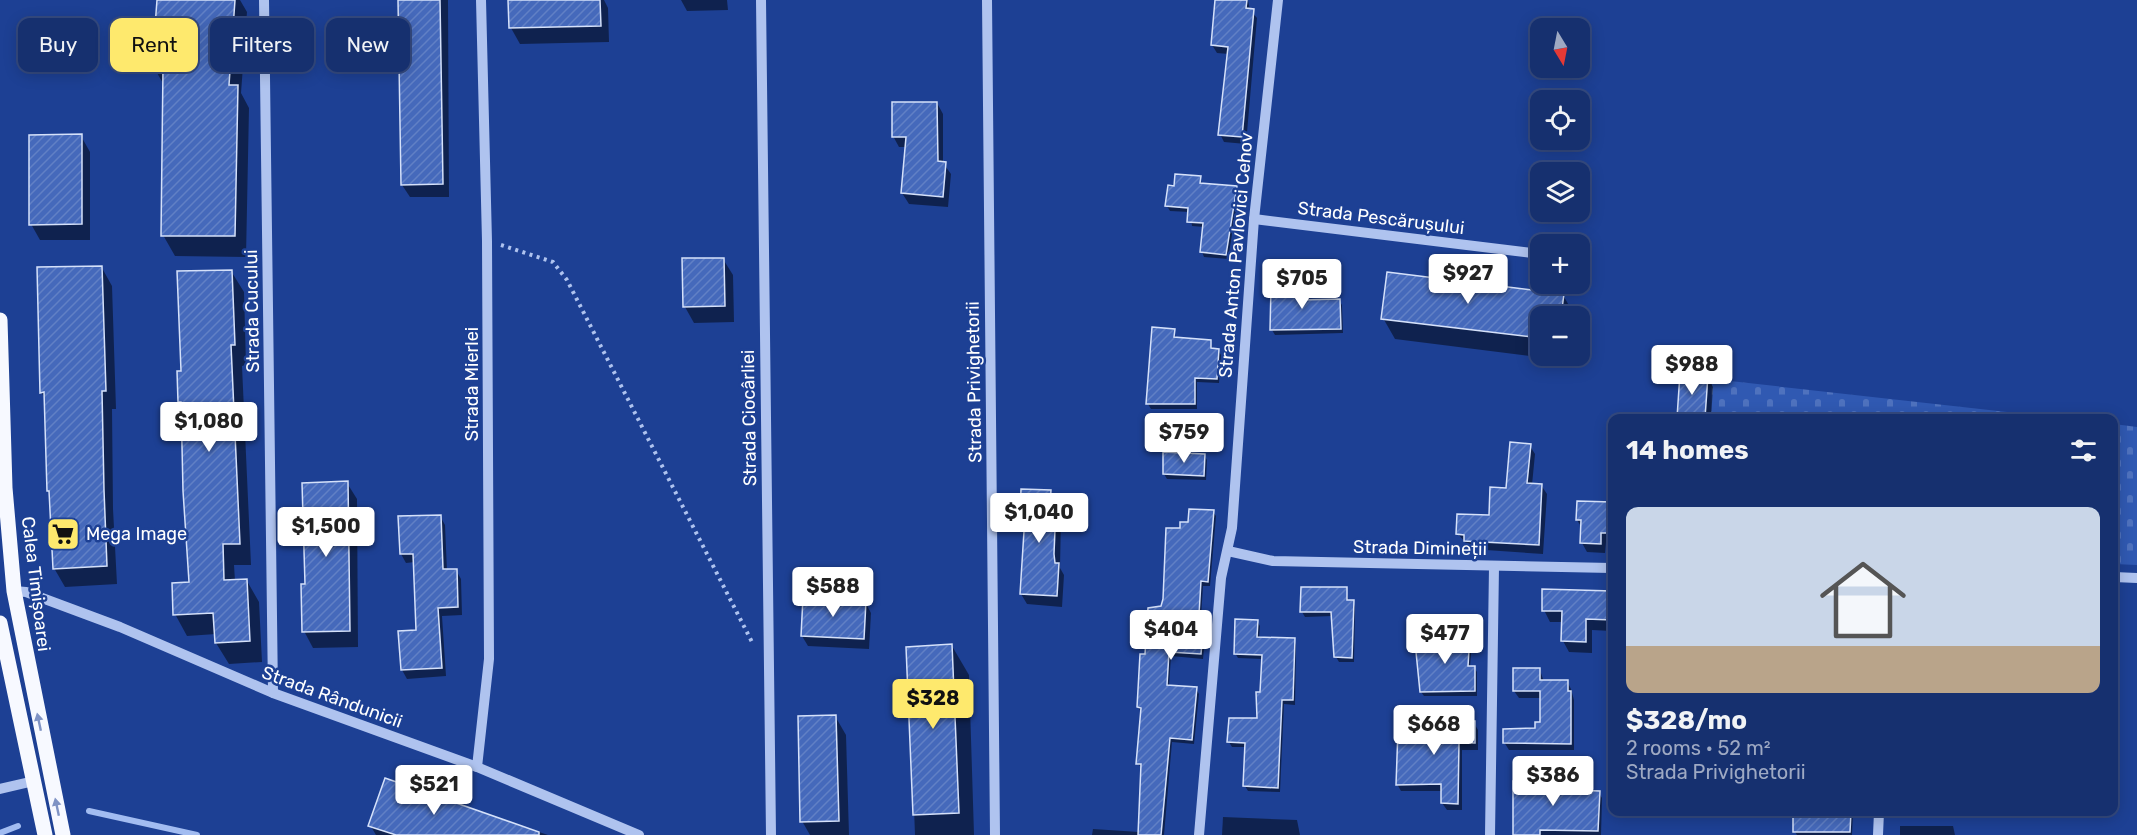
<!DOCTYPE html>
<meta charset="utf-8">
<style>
body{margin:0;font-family:Rubik,sans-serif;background:#1f3874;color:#f1f3f6;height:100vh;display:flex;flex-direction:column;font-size:22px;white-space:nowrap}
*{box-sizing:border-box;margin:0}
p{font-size:20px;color:#9ea9c3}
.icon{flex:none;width:33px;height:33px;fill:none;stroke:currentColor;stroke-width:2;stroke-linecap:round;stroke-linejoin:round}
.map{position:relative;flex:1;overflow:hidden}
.sheet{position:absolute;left:1608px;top:414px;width:510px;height:402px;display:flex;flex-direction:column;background:#16306f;border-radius:12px;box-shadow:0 3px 15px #0003,0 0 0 2px #354b82}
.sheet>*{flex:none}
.top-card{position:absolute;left:18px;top:18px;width:570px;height:54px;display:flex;gap:12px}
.needle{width:39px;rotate:170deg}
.fabs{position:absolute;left:1530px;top:18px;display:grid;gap:12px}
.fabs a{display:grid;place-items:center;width:60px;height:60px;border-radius:12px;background:#16306f;box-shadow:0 3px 15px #0003,0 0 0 2px #354b82;font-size:30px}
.price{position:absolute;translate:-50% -51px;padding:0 14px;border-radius:6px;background:#fff;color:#222;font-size:20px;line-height:39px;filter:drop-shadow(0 2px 3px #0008)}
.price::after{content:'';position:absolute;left:50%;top:36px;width:18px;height:14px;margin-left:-9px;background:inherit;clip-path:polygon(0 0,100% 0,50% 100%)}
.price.current{background:#fee96d;color:#111}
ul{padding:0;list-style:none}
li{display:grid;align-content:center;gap:12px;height:318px;padding:0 18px}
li+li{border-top:2px solid #354b82}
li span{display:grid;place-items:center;height:186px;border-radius:12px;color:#555}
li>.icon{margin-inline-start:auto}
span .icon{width:108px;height:108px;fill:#fffc;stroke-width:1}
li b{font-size:26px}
h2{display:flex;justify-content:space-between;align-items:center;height:72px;padding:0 18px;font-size:26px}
.pill{padding:0 21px;border-radius:12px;background:#16306f;box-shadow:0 3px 15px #0003,0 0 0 2px #354b82;font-size:21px;line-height:54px}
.pill.current{background:#fee96d;color:#111}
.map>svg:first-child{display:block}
.cemetery{fill:url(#cemetery-stones)}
.shadow{fill:#0007}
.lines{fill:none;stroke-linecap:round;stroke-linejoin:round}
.stream{stroke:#a2bcf1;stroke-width:6}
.building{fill:url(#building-hatch);stroke:#d5e1fa;stroke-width:1.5}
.path{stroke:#afc3ef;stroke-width:4;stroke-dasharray:3 4.5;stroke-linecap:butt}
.minor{stroke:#afc3ef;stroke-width:10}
.major{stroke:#f7f9ff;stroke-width:15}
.oneway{fill:#7f93c4}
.labels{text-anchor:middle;stroke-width:5;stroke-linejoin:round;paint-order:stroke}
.street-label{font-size:18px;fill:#fff;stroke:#1d4094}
.poi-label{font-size:18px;fill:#fff;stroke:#1d4094;text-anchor:start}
</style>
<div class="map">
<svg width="2137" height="835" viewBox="0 0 2137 835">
<defs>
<pattern id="cemetery-stones" width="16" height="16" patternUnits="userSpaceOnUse" patternTransform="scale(1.5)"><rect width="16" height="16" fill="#3059b2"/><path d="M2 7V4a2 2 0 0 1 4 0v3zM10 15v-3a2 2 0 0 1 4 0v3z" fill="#4f72be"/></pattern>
<pattern id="building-hatch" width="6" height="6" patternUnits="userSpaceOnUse" patternTransform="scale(1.5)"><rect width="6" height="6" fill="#4569bb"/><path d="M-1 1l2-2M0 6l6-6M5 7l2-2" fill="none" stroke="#6180c5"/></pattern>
</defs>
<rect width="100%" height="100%" fill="#1d4094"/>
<g class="cemetery">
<polygon points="1712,379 2061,418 1711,418"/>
<polygon points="2114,424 2137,427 2137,565 2114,564"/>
</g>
<g class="shadow">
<polygon points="158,0 240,0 247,12 241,93 249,108 246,257 175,256 163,235 164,85 153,66"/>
<polygon points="401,0 448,0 449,197 410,197 402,185"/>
<polygon points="510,0 604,0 608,8 609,42 520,44 511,28"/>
<polygon points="681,0 727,0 728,10 687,11"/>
<polygon points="1217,0 1248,0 1250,10 1257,18 1246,144 1224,142 1220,134 1229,54 1217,53 1212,45"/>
<polygon points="937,103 943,114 943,163 951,174 948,207 909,204 902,193 907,147 899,147 893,136"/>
<polygon points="81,136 90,152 90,240 40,240 31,224"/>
<polygon points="1200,178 1202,184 1236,187 1239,192 1228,259 1204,257 1202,252 1204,227 1192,226 1190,212 1170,211 1167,206 1175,187"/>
<polygon points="723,259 733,275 734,322 694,323 685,307"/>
<polygon points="102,268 112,286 116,409 112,409 113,509 117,584 65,587 54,568 46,400 41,392"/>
<polygon points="231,271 244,292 246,365 242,366 251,565 234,565 235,581 247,581 259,602 262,662 229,664 216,643 216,634 187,636 175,614 190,584 183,407 179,401 182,372"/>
<polygon points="1301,282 1304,287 1303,302 1339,300 1342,305 1343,333 1275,335 1272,330 1273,290 1283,290"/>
<polygon points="1563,295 1575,316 1540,316 1540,356 1570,356 1570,361 1395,339 1383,318"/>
<polygon points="1174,331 1176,339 1210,341 1213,350 1218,350 1221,355 1219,383 1197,382 1197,409 1151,409 1148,404"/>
<polygon points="1682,375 1707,376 1713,387 1711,418 1679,418"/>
<polygon points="1530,446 1535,454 1532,485 1541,485 1547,494 1543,554 1471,549 1458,534 1490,517 1508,490"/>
<polygon points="1204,455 1207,460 1206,480 1167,479 1164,474"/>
<polygon points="347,483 357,499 358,647 313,648 304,631 307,586"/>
<polygon points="1607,489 1612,489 1612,542 1606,542 1605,553 1587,552 1582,543 1582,528 1577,520 1607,503"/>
<polygon points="1050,492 1061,517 1060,568 1064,575 1062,607 1027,604 1021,594 1025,523 1021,516"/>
<polygon points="1213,512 1216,516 1210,586 1203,586 1200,633 1205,638 1203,659 1171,656 1169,687 1196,689 1199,694 1194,744 1172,742 1164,835 1092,835 1093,829 1139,832 1142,768 1137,763 1141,712 1138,707 1147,656 1162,608 1181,529"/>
<polygon points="440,516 445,525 447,571 456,570 461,579 462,615 442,616 446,676 407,679 402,670 418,632 415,562 406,563 401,554"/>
<polygon points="1346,589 1349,602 1353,602 1355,607 1354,662 1339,662 1336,657 1333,616 1305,617 1302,612"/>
<polygon points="1612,590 1612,631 1592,630 1592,653 1569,652 1563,641 1563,622 1550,622 1544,610 1544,591"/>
<polygon points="865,602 871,613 869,649 808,646 802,636"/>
<polygon points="1257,621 1260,626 1259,639 1294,640 1296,645 1295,705 1284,704 1280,792 1248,791 1245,786 1246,747 1232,747 1229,742 1258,720 1263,659 1238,658 1235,653"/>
<polygon points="1469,636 1472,641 1470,667 1474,667 1477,672 1477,696 1424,696 1421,692 1445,642"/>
<polygon points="952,646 969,675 974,835 915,835 908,648"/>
<polygon points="1540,670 1544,682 1567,681 1571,689 1574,700 1574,750 1509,750 1504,742 1537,729 1542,724 1542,698 1519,698 1514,691"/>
<polygon points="835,716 846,735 849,835 810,835 802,821"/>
<polygon points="1474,723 1478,730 1478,750 1462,750 1462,810 1447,810 1442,803 1442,791 1401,791 1397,784 1438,731"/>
<polygon points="1571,779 1574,792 1599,793 1602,798 1601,835 1514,835"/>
<polygon points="386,780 548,835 376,835 370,825"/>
<polygon points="1841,812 1853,812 1852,835 1797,835 1795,832 1843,814"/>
<polygon points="1223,817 1297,820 1300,835 1222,835"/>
<polygon points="1900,826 1953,826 1955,835 1900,835"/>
</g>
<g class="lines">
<g class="stream">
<polyline points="89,811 197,835"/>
<polyline points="0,833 18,826"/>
</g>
</g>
<g class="building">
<polygon points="157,0 235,0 229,85 238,85 235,236 161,236 163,67 152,66"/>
<polygon points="398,0 440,0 443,184 401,185"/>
<polygon points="508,0 600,0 601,26 509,28"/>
<polygon points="1215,0 1247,0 1246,8 1254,9 1242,137 1218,135 1228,47 1211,45"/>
<polygon points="892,102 937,102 938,161 946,162 943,197 901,193 906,137 892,137"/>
<polygon points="82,134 82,224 29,225 29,135"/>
<polygon points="1175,174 1201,176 1200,183 1237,186 1226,255 1200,252 1203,223 1187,222 1188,208 1165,206 1168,185 1174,186"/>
<polygon points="682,258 724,258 725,306 683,307"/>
<polygon points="102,266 106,391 102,391 104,490 107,566 53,569 49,491 47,491 44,392 40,393 37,267"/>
<polygon points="232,270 235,345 231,345 240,544 223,544 224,580 247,579 250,641 215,643 213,613 173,615 172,583 189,582 183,491 181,402 178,402 177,371 181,371 177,271"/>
<polygon points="1387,272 1564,294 1561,316 1540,316 1540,338 1381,319"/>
<polygon points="1282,280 1302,281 1301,300 1340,299 1341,329 1270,330 1271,288 1282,289"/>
<polygon points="1152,327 1175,329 1174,337 1211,340 1211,348 1219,349 1217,379 1195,378 1195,404 1146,404"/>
<polygon points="1680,373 1708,375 1705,418 1677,418"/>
<polygon points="1510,442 1531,444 1527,483 1542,484 1539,545 1464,541 1464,535 1456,534 1457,514 1489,515 1490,487 1506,488"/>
<polygon points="1163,452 1205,454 1204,476 1163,474"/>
<polygon points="348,481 350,631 302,632 301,584 305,584 302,483"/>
<polygon points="1021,489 1051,490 1050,505 1056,505 1054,554 1055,563 1059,563 1057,596 1020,594 1024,531 1023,516 1020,516"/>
<polygon points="1577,501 1612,502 1612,533 1601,533 1601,544 1580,543 1581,520 1576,520"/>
<polygon points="1189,509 1214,510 1208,582 1201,581 1198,631 1203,631 1201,654 1169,652 1167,685 1197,687 1192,740 1170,738 1161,835 1138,835 1141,764 1136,764 1141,708 1137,707 1140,654 1145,654 1148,608 1161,606 1163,599 1166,528 1180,528 1180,522 1188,522"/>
<polygon points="441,515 443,569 457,569 458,607 438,608 442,668 401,670 398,631 416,630 413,554 400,554 398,516"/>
<polygon points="1301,587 1347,587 1347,600 1354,600 1352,658 1334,657 1331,612 1300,612"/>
<polygon points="1542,589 1612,591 1612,620 1586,619 1586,642 1561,641 1562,611 1542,611"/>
<polygon points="803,597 866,601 864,639 801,636"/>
<polygon points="1235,619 1258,620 1257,637 1295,638 1293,700 1282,700 1278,788 1243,786 1245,743 1227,742 1229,718 1257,718 1256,692 1260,692 1262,655 1234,654"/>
<polygon points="1444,633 1470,635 1468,666 1475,666 1475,691 1420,692 1415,642 1444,641"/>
<polygon points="952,644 959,813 913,815 906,647"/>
<polygon points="1513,668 1540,668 1540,680 1568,680 1568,691 1571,691 1571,744 1503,743 1503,729 1535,728 1535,722 1540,722 1540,691 1513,691"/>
<polygon points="836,715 839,821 800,822 798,716"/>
<polygon points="1437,720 1475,721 1475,743 1459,743 1458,804 1441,803 1441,784 1396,785 1398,729 1437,729"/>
<polygon points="1544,776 1572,778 1572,790 1600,791 1598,831 1540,830 1540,835 1513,835 1513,781 1544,780"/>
<polygon points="385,778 539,832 539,835 396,835 368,826"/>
<polygon points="1793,812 1851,812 1850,832 1793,832"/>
</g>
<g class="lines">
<polyline class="path" points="501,245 553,262 567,280 752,642"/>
<g class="minor">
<polyline points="264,0 273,693"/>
<polyline points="761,0 771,835"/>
<polyline points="987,0 995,835"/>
<polyline points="1254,219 1540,254"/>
<polyline points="1228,551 1273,561 1612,568"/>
<polyline points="2114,577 2137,578"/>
<polyline points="14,591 26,592 120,627 273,693 477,767 639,835"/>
<polyline points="477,767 489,659 487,241 481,0"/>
<polyline points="0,789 34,781"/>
<polyline points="1199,835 1221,578 1232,528 1254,219 1278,0"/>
<polyline points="1490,835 1494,567"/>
<polyline points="1878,835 1879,812"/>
</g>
<g class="major">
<polyline points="0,320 5,488 14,591 63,835"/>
<polyline points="0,623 45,835"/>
</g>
</g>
<defs><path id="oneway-solid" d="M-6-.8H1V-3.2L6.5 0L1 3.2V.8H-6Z" transform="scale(1.5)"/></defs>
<g class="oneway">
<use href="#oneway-solid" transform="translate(39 722) rotate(-102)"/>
<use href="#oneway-solid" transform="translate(57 807) rotate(-102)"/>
</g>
<defs>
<symbol id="supermarket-square" viewBox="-11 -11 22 22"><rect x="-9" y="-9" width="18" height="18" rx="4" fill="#fee96d" stroke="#1d4094"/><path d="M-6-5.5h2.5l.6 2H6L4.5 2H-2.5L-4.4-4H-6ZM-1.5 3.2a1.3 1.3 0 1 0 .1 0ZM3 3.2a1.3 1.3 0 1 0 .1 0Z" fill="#111"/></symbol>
</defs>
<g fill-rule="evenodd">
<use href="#supermarket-square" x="44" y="515" width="38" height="38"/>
</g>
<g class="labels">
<g class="street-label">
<text transform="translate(1381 218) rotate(7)" y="6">Strada Pescărușului</text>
<text transform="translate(1236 255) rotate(-85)" y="6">Strada Anton Pavlovici Cehov</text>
<text transform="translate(252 311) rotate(-91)" y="6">Strada Cucului</text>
<text transform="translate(974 382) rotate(-91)" y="6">Strada Privighetorii</text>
<text transform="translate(472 384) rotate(-90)" y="6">Strada Mierlei</text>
<text transform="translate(749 418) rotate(-91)" y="6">Strada Ciocârliei</text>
<text transform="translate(1420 548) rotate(1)" y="6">Strada Dimineții</text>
<text transform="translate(36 584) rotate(83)" y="6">Calea Timișoarei</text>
<text transform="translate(332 697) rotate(20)" y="6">Strada Rândunicii</text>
</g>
<g class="poi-label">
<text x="86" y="540">Mega Image</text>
</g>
</g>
</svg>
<div class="fabs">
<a><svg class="needle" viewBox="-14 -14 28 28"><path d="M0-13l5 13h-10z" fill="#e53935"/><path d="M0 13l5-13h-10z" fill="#9ea9c3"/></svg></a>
<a><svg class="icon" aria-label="locate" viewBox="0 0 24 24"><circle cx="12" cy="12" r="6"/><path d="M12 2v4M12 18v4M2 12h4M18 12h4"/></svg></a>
<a><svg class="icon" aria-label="layers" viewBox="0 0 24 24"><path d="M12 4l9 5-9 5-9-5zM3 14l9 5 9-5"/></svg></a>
<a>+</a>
<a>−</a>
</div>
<b class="price" style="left:1468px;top:305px">$927</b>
<b class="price" style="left:1302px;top:310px">$705</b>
<b class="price" style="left:1692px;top:396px">$988</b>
<b class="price" style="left:209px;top:453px">$1,080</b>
<b class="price" style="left:1184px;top:464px">$759</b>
<b class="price" style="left:1039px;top:544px">$1,040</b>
<b class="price" style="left:326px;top:558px">$1,500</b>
<b class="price" style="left:833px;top:618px">$588</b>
<b class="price" style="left:1171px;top:661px">$404</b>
<b class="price" style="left:1445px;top:665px">$477</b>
<b class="price current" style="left:933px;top:730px">$328</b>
<b class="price" style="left:1434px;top:756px">$668</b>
<b class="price" style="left:1553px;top:807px">$386</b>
<b class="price" style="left:434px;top:816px">$521</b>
<div class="top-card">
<a class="pill">Buy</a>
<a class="pill current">Rent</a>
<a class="pill">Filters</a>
<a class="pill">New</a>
</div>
<section class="sheet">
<h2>14 homes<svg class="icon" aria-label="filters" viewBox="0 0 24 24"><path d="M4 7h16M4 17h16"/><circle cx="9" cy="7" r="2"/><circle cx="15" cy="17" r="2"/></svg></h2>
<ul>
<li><span style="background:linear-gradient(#c9d6e8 75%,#b9a48a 0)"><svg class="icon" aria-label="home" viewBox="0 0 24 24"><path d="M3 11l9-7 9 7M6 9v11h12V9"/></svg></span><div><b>$328/mo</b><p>2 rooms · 52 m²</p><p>Strada Privighetorii</p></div></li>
</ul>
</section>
</div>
